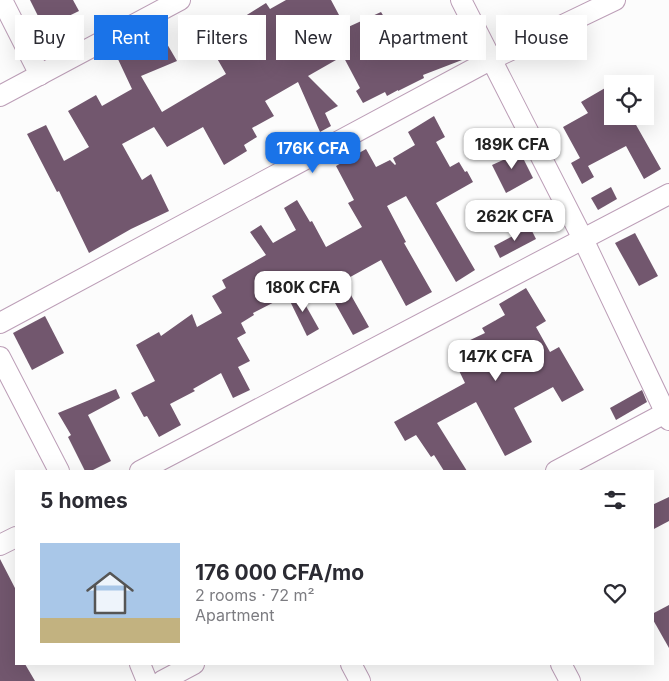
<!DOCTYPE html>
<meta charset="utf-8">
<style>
body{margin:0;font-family:Inter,sans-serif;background:#f7f7f7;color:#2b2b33;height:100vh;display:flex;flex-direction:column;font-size:19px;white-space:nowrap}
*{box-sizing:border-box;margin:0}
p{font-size:16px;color:#7c7c81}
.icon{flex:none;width:28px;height:28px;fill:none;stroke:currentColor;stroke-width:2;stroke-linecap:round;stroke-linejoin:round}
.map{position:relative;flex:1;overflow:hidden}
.details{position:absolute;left:15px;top:470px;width:639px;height:195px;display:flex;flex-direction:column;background:#fff;border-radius:0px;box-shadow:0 5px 20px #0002}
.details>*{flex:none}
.banner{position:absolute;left:15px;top:15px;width:640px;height:45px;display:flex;gap:10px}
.controls{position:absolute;left:604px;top:75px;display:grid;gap:10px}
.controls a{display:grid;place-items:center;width:50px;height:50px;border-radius:0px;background:#fff;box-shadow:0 5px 20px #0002;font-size:25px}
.price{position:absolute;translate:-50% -42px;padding:0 11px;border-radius:10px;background:#fff;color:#222;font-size:16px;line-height:32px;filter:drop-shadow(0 1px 2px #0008)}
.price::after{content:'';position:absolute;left:50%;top:30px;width:15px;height:11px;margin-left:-8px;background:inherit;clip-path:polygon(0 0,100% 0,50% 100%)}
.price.selected{background:#1a73e8;color:#fff}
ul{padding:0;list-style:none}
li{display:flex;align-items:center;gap:15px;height:125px;padding:0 25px}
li+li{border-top:1px solid #e1e1e2}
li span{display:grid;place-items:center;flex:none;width:140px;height:100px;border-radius:0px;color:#555}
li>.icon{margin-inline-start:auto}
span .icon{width:60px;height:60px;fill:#fffc;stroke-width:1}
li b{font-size:21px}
h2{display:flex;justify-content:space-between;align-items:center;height:60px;padding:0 25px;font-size:21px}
.tag{padding:0 18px;border-radius:0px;background:#fff;box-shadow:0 5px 20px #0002;font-size:18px;line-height:45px}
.tag.selected{background:#1a73e8;color:#fff}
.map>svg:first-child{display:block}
.building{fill:#72576e}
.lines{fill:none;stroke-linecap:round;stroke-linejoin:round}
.street-casing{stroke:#bc9eb7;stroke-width:22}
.street{stroke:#fff;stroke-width:20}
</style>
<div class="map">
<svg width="669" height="681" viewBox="0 0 669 681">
<rect width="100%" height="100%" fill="#fcfcfc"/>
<g class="building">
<polygon points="30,0 73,0 79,11 44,28"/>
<polygon points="286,0 331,0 346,28 381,12 402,46 448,21 462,60 423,75 424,78 398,91 398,90 387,96 385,92 363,103 356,91 360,88 343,56 308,76 338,106 325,113 331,126 320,132 298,82 265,101 274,116 252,128 257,137 244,145 247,151 224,165 203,127 167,147 154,127 122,144 142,180 151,174 169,211 131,229 89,253 59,191 57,192 27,134 46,125 64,161 89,147 68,111 96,95 102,106 132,89 116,55 125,50 126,53 130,50 133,55 163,37 177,61 141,76 162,112 226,74 211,48 239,32 234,23 266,3 270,9"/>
<polygon points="612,84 612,116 631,116 661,169 644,179 626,146 588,166 594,177 582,184 571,163 580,158 563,127 588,113 581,102"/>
<polygon points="434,116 445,137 436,142 450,167 459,162 465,172 467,171 473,182 436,203 475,270 456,282 406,196 387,206 406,242 404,243 432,292 406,306 381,260 343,281 369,327 353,335 321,278 253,313 254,315 241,323 246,333 237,338 250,361 238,367 250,390 233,398 221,373 193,389 195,391 170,404 181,425 159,437 147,416 144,417 131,393 155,381 136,345 159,332 161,336 192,314 197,327 222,313 212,296 226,288 222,280 266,255 250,232 261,225 273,243 296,230 284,208 297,200 310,222 312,221 326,247 362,227 348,203 354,200 336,166 366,149 376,167 390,160 395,165 396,164 393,158 415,145 408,132"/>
<polygon points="517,146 533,178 506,193 492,165 503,160 500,155"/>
<polygon points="611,187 617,199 598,210 591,198"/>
<polygon points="530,227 536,239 500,258 494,246"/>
<polygon points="635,233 658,276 639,286 615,243"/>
<polygon points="526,288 546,321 536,327 550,352 559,347 584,390 562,402 553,387 514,408 532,442 505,456 476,402 437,423 467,471 444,471 434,455 431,457 416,435 405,441 394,422 465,383 449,350 485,333 482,328 505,315 499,304"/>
<polygon points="297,290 319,329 307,336 287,295"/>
<polygon points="45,316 64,353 32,370 13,333"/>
<polygon points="116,389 120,398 88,415 111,461 91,471 85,471 68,437 71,435 58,413"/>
<polygon points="642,390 647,402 616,420 610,408"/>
<polygon points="669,497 669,521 652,530 652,505"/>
<polygon points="0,559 16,590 16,664 25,664 35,681 0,681"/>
<polygon points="669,605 669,648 652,618 652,614"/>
</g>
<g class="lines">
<defs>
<g id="street">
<polyline points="2,0 40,75"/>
<polyline points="461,0 583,239 669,420"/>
<polyline points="0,96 180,0"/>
<polyline points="0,323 492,59 615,0"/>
<polyline points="0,357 59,471"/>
<polyline points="140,471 669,194"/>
<polyline points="556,471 669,411"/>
<polyline points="0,545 16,537"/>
<polyline points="140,664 147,681"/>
<polyline points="351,664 360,681"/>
<polyline points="561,664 570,681"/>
<polyline points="162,681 194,664"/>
</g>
</defs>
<use href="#street" class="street-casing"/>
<use href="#street" class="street"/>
</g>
</svg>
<div class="controls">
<a><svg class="icon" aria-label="locate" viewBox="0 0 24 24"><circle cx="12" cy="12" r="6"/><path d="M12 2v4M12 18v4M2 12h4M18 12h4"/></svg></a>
</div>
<b class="price" style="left:512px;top:170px">189K CFA</b>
<b class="price selected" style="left:313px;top:174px">176K CFA</b>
<b class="price" style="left:515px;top:242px">262K CFA</b>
<b class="price" style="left:303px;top:313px">180K CFA</b>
<b class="price" style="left:496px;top:382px">147K CFA</b>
<div class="banner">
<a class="tag">Buy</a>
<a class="tag selected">Rent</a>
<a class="tag">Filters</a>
<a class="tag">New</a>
<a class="tag">Apartment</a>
<a class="tag">House</a>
</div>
<section class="details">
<h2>5 homes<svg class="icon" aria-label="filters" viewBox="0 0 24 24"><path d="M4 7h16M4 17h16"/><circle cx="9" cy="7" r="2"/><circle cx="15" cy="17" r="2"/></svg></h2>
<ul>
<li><span style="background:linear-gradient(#a9c7e8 75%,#c2b280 0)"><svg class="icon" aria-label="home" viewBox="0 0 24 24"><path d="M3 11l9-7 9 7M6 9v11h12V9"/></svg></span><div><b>176 000 CFA/mo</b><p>2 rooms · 72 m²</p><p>Apartment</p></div><svg class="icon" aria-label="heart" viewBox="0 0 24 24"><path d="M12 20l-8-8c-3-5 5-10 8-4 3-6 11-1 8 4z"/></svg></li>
</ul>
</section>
</div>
